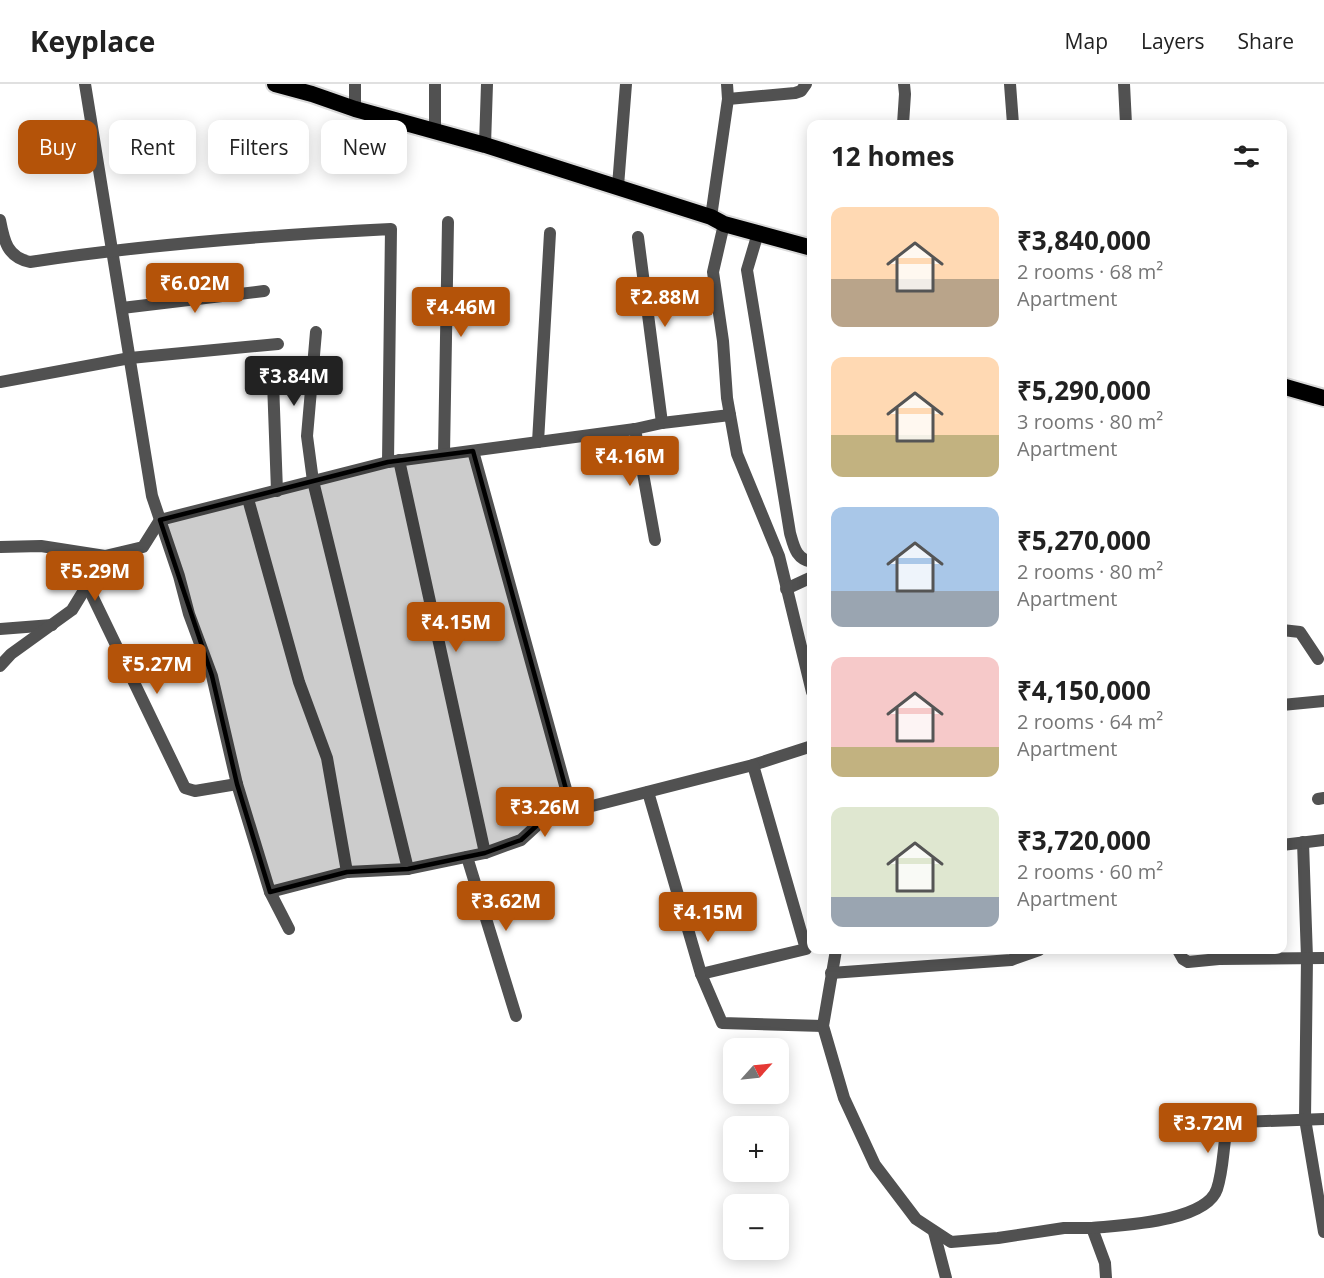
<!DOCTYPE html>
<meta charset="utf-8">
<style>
body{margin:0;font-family:"Open Sans",sans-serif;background:#f2f2f2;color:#222;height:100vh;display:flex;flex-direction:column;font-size:22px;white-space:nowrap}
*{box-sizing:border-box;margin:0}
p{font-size:20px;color:#767676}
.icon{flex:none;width:33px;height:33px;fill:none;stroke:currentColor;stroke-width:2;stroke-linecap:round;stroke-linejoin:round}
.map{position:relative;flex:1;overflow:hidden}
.side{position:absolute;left:807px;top:36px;width:480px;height:834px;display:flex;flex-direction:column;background:#fff;border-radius:12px;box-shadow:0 3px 15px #0003}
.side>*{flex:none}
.hud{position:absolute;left:18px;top:36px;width:570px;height:54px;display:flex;gap:12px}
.needle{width:39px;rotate:63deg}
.controls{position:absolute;left:723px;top:954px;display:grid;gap:12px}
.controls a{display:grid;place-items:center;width:66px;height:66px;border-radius:12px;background:#fff;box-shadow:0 3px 15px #0003;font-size:30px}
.price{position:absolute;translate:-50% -51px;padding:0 14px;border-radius:6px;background:#b45309;color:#fff;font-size:20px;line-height:39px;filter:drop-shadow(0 2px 3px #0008)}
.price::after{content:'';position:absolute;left:50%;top:36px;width:18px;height:14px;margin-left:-9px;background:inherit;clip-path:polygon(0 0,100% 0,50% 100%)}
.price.selected{background:#222;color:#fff}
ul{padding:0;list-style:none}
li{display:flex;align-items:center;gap:18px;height:150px;padding:0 24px}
li span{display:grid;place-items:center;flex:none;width:168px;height:120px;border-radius:12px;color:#555}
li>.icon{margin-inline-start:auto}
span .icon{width:72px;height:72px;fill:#fffc;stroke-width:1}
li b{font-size:26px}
h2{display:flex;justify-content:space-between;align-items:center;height:72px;padding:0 24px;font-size:26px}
.tag{padding:0 21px;border-radius:12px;background:#fff;box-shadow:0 3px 15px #0003;font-size:21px;line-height:54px}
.tag.selected{background:#b45309;color:#fff}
header{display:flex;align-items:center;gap:36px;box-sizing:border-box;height:84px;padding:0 30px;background:#fff;border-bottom:2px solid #e0e0e0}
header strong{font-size:28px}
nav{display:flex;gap:33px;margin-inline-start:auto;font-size:21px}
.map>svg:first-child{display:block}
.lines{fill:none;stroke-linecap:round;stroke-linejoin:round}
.trunk-casing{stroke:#dbdbdb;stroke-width:20}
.minor{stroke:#515151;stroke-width:12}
.trunk{stroke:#000;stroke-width:16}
.marked{fill:#000;fill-opacity:0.2;stroke:#000;stroke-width:4.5;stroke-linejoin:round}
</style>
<header>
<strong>Keyplace</strong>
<nav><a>Map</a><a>Layers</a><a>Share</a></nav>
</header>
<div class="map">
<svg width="1324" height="1194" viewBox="0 0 1324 1194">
<rect width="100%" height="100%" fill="#fff"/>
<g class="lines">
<defs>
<g id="trunk">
<polyline points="275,0 312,10 355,25 485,61 711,133 724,140 812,164"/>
<polyline points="1282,302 1324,314"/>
</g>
</defs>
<use href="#trunk" class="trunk-casing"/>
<g class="minor">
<polyline points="85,0 152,412 179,492 189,530 212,592 237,700 270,808 289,845"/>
<polyline points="355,0 355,25"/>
<polyline points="1010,0 1013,40"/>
<polyline points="1124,0 1126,40"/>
<polyline points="728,15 795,9 801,7 806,0"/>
<polyline points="903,40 905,10 904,0"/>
<polyline points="435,47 435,0"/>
<polyline points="485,61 487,0"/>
<polyline points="618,102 626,0"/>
<polyline points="711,133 728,15 727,0"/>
<path d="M0,136C4,157 7,173 30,178C149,160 270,151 391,145L388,378"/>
<polyline points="724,140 713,188 723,257 727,314 737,370 779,472 812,608"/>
<path d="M758,149L747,186L790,449C794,463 796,475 812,478"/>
<polyline points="638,153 662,339"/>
<polyline points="122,224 264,207"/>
<polyline points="316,248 307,352 313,397 408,785"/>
<polyline points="0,298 130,274 278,260"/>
<polyline points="273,298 277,407"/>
<polyline points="635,345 655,456"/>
<polyline points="538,358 550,149"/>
<polyline points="473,367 572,727"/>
<polyline points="444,370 448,138"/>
<polyline points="399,376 485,769"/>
<polyline points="248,415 299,598 327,674 347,788"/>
<polyline points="0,463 41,462 105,472"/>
<polyline points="87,501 185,704 195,707 237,700"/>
<polyline points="786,505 812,493"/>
<polyline points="0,545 52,541"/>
<polyline points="1282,546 1300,548 1318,575"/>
<polyline points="0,582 11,570 72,526 105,472 143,463 160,436 388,378 635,345 662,339 730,331"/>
<polyline points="1282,621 1324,617"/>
<polyline points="648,708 701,890 722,939 823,942"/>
<polyline points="1318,715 1324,714"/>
<polyline points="1303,758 1307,874 1305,1035 1324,1148"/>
<polyline points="1282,761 1324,756"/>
<polyline points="467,773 516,932"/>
<polyline points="270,808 347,788 408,785 485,769 521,756 545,734 753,681 812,662"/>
<polyline points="836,866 823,942 844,1014 875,1081 916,1135 951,1158 998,1154 1064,1144 1092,1144 1105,1179 1106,1194"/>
<polyline points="1178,866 1183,875 1188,878 1219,875 1324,874"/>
<polyline points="831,889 1011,876 1039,866"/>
<polyline points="701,890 806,865 753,681"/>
<path d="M1092,1144C1122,1141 1206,1138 1217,1105C1223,1087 1223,1067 1226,1049L1229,1041L1240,1038L1324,1035"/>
<polyline points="934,1148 946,1194"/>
</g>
<use href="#trunk" class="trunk"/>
</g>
<path class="marked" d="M473,367L572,727L545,734L521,756L485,769L408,785L347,788L270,808L237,700L212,592L160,436L388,378Z"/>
</svg>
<div class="controls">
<a><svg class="needle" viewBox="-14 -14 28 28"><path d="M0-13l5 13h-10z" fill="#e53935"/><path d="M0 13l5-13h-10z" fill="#767676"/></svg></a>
<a>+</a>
<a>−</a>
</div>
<b class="price" style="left:195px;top:230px">₹6.02M</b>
<b class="price" style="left:665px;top:244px">₹2.88M</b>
<b class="price" style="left:461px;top:254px">₹4.46M</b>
<b class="price selected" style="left:294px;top:323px">₹3.84M</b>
<b class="price" style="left:630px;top:403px">₹4.16M</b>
<b class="price" style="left:95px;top:518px">₹5.29M</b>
<b class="price" style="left:456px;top:569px">₹4.15M</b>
<b class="price" style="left:157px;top:611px">₹5.27M</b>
<b class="price" style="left:545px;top:754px">₹3.26M</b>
<b class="price" style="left:506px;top:848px">₹3.62M</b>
<b class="price" style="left:708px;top:859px">₹4.15M</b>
<b class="price" style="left:1208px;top:1070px">₹3.72M</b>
<div class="hud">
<a class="tag selected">Buy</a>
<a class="tag">Rent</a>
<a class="tag">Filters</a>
<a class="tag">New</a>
</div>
<section class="side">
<h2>12 homes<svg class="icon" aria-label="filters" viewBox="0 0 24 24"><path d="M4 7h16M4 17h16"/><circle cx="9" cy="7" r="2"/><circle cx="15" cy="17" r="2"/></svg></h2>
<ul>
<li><span style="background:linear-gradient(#ffd9b3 60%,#b9a48a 0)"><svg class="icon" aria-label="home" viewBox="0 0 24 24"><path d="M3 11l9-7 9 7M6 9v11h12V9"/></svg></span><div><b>₹3,840,000</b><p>2 rooms · 68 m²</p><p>Apartment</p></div></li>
<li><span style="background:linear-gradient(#ffd9b3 65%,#c2b280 0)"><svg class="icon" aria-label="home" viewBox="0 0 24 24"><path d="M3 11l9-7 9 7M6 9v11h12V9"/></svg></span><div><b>₹5,290,000</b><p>3 rooms · 80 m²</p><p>Apartment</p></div></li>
<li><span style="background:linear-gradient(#a9c7e8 70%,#9aa5b1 0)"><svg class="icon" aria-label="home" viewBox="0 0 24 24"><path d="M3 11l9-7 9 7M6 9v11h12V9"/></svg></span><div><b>₹5,270,000</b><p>2 rooms · 80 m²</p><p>Apartment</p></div></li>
<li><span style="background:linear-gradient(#f6c9c9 75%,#c2b280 0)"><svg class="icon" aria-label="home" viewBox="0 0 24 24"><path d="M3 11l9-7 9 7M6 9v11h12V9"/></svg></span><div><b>₹4,150,000</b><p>2 rooms · 64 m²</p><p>Apartment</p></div></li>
<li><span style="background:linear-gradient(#dfe7d0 75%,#9aa5b1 0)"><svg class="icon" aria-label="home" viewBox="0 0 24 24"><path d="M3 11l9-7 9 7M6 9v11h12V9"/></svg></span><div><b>₹3,720,000</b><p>2 rooms · 60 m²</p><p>Apartment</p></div></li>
</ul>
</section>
</div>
